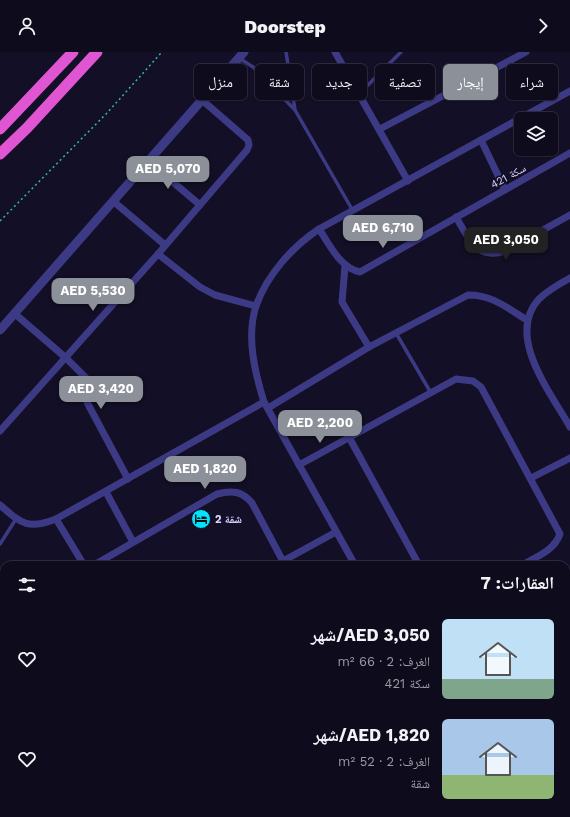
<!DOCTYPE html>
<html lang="ar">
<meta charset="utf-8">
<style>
body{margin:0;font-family:"Work Sans","Noto Naskh Arabic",sans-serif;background:#1c1929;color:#f1f3f6;direction:rtl;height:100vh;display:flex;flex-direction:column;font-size:15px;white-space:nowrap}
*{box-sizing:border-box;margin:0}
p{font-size:13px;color:#9b9ba3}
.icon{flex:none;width:22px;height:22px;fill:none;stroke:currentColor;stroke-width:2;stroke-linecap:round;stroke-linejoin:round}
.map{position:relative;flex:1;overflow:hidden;direction:ltr}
.details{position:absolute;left:0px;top:509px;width:570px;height:256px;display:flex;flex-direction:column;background:#0e0b1c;border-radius:12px 12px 0 0;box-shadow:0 1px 3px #0004,0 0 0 1px #2e2b3b;direction:rtl}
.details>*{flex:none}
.guide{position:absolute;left:12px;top:12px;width:546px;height:36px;direction:rtl;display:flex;gap:8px}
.buttons{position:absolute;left:514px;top:60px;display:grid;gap:8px}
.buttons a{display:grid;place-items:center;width:44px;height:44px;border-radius:6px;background:#0e0b1c;box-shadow:0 1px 3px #0004,0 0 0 1px #2e2b3b;font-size:20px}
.price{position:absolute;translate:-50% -34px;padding:0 9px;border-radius:8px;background:#8c9099;color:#fff;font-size:13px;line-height:26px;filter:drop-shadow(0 1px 2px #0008)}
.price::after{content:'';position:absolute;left:50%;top:24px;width:12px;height:9px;margin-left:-6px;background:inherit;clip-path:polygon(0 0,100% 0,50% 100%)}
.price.current{background:#222;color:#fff}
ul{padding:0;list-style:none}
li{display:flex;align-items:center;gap:12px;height:100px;padding:0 16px}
li span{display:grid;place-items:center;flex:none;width:112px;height:80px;border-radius:6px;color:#555}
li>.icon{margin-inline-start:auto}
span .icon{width:48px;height:48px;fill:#fffc;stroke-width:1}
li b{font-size:17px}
h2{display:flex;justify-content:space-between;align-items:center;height:48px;padding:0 16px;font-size:17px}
.tag{padding:0 14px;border-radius:6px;background:#0e0b1c;box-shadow:0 1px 3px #0004,0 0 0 1px #2e2b3b;font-size:14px;line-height:36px}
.tag.current{background:#8c9099;color:#fff}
header{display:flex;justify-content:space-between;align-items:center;height:52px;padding:0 16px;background:#0e0b1c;font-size:18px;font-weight:800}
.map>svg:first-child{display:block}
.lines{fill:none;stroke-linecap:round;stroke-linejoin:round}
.path{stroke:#2fb8b0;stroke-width:1.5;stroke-dasharray:2 3;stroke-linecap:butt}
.service{stroke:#3d3a85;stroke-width:3.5}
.minor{stroke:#3d3a85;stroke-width:7}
.tertiary{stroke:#3d3a85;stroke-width:9}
.trunk{stroke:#e055d1;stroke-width:11}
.labels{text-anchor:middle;stroke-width:3.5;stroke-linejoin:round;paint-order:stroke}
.street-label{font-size:11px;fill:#d9d4ff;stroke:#130f26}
.poi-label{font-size:11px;font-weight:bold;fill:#d9d4ff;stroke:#130f26;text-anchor:start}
</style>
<header><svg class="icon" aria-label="forward" viewBox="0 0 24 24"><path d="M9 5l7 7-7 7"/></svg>Doorstep<svg class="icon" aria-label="person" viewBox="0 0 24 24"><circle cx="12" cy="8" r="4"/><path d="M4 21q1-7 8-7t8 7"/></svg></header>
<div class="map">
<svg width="570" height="765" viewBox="0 0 570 765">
<rect width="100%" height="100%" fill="#130f26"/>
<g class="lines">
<polyline class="path" points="0,169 107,61 162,0"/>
<g class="service">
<polyline points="286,0 295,58"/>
<polyline points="239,6 253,15 295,58 353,159"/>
<polyline points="359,42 401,0"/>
<polyline points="396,281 431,341"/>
<polyline points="0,492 16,467"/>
<polyline points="0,757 4,752"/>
<polyline points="100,761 102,765"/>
</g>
<g class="minor">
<polyline points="335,0 408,129"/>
<polyline points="380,77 526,0"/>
<polyline points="481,88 505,138"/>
<polyline points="148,109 200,153"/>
<polyline points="113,149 165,193"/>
<path d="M456,165C468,185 476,209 505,199L570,163"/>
<path d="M319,177C330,193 340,216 360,220L570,101"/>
<polyline points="158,202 200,235 215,243 256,254"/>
<polyline points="345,214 342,250 369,295"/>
<path d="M570,226C559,232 548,238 539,247C505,284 551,341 570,375"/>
<polyline points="14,261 66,306 93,333 94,337 87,350 89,354 128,427"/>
<path d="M268,356L369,295L468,243C493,243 507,256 527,268"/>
<polyline points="0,379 158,202 247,98 249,93 248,88 202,48"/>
<polyline points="350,387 419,513"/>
<path d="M299,413L456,327L473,329L481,335L560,482C554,499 536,505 522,513"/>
<polyline points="531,426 570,406"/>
<polyline points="106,440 133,490"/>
<path d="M0,453C22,472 28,478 56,467L264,350"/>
<polyline points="56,467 84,513"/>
<polyline points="283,509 336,480"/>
<path d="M94,513L217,442C232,438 242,439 252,451L285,513"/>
<path d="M355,513L264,350C255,321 246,285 256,254C267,223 292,195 319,177L570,39"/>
<polyline points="566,549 570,547"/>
<polyline points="0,566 4,564"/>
<polyline points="0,625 4,623"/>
<polyline points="566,631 570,629"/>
<polyline points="0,648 4,652"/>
<polyline points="0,725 4,728"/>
<polyline points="566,746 570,738"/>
<polyline points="44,761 52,765 69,761"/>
<polyline points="325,761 328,765"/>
<polyline points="390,761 393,765"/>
<polyline points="176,765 183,761"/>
<polyline points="193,765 200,761"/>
<polyline points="558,765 560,761"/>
</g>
<polyline class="tertiary" points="0,278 244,0"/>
<g class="trunk">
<polyline points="0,77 73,0"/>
<polyline points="0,102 27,76 97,0"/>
</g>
</g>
<defs>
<symbol id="hotel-disc" viewBox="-11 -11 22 22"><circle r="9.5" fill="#00e5ff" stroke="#130f26"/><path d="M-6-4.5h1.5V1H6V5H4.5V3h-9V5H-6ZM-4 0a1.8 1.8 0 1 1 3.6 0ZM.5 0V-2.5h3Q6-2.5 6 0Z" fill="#111"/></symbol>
</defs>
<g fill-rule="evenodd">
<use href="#hotel-disc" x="190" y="456" width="22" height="22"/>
</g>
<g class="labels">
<g class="street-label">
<text transform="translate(508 124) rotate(-29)" y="4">سكة 421</text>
</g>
<g class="poi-label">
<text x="215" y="471">شقة 2</text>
</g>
</g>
</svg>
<div class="buttons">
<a><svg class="icon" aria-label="layers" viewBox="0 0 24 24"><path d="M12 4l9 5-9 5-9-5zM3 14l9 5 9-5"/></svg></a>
</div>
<b class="price" style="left:168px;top:138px">AED 5,070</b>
<b class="price" style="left:383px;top:197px">AED 6,710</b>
<b class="price current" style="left:506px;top:209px">AED 3,050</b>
<b class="price" style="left:93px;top:260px">AED 5,530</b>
<b class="price" style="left:101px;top:358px">AED 3,420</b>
<b class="price" style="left:320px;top:392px">AED 2,200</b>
<b class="price" style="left:205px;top:438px">AED 1,820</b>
<div class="guide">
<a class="tag">شراء</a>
<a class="tag current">إيجار</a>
<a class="tag">تصفية</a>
<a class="tag">جديد</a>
<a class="tag">شقة</a>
<a class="tag">منزل</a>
</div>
<section class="details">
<h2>العقارات: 7<svg class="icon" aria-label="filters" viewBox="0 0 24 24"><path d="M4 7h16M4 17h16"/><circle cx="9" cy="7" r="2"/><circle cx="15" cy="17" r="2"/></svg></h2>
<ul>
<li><span style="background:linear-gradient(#bfe0f5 75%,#7fa58c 0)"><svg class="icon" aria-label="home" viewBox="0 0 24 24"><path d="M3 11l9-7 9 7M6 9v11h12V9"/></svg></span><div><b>AED 3,050/شهر</b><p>الغرف: 2 · 66 m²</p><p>سكة 421</p></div><svg class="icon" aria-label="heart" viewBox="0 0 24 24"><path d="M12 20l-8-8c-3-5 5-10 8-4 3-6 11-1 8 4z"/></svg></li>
<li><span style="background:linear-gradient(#a9c7e8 70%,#8fb573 0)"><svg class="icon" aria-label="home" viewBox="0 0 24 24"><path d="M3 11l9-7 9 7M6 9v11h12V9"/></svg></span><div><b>AED 1,820/شهر</b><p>الغرف: 2 · 52 m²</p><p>شقة</p></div><svg class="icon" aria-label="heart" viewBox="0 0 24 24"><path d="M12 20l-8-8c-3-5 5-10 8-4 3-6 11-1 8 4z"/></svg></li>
</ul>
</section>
</div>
